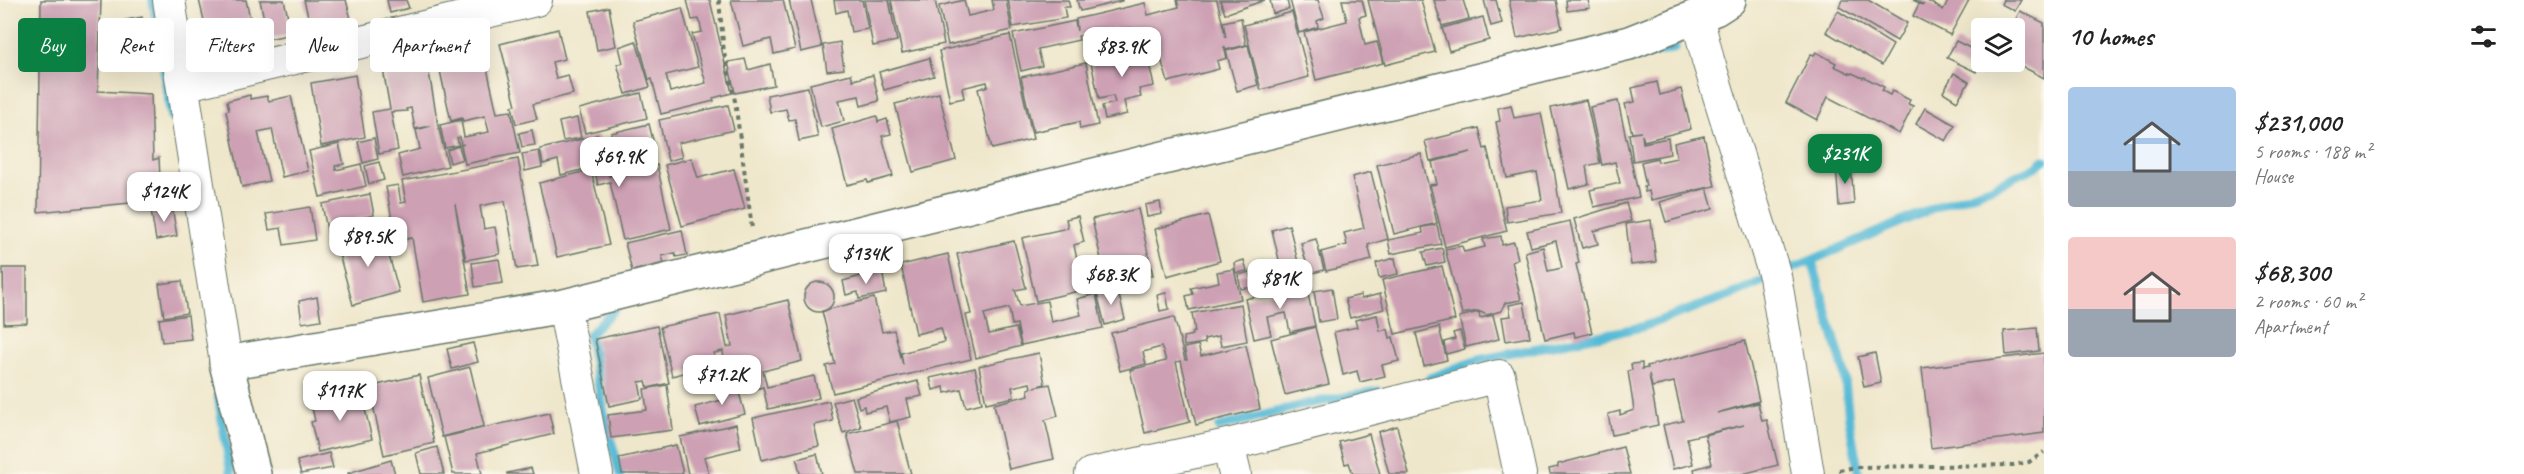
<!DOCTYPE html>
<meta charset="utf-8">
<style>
body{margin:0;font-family:Caveat,sans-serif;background:#f6f6f6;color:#222;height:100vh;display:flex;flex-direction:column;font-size:22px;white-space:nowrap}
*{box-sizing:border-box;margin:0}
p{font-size:20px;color:#767676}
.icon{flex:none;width:33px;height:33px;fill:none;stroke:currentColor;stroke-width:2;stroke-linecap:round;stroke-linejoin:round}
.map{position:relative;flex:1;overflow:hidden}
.panel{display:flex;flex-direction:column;background:#fff;width:480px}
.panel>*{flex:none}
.hud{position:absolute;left:18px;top:18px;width:570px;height:54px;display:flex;gap:12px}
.controls{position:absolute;left:1971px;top:18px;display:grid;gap:12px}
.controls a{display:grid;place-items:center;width:54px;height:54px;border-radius:6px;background:#fff;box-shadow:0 6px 24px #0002;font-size:30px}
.price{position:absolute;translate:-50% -51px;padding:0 14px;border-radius:12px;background:#fff;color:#222;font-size:20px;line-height:39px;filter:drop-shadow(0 2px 3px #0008)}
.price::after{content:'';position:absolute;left:50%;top:36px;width:18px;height:14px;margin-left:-9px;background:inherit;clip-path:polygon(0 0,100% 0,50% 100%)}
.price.current{background:#0b8043;color:#fff}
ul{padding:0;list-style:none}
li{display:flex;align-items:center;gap:18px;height:150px;padding:0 24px}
li span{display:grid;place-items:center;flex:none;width:168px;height:120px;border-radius:6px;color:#555}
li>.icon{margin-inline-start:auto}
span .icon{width:72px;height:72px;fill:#fffc;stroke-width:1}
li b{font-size:26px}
h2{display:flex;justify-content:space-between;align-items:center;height:72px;padding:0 24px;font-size:26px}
.chip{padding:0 21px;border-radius:6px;background:#fff;box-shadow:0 6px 24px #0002;font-size:21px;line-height:54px}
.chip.current{background:#0b8043;color:#fff}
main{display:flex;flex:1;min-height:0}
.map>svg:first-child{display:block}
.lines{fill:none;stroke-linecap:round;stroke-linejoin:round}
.stream{stroke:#57bad6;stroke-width:9}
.building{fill:#cda0b4}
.minor-casing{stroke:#687869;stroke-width:34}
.tertiary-casing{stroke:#687869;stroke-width:36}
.path{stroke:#687869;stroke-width:4;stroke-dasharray:4.5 4.5;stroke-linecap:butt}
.minor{stroke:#fff;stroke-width:32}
.tertiary{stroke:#fff;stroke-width:33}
</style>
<main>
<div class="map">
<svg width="2044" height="474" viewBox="0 0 2044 474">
<rect width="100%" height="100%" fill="#fbf7ec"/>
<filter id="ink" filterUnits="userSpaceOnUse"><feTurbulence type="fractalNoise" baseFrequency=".0167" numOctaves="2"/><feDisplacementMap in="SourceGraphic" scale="12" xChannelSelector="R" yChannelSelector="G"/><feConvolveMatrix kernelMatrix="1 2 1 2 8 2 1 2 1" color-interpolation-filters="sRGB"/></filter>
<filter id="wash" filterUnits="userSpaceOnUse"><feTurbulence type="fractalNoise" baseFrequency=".008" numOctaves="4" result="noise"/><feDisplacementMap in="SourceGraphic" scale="24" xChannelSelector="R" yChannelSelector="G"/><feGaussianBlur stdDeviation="1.35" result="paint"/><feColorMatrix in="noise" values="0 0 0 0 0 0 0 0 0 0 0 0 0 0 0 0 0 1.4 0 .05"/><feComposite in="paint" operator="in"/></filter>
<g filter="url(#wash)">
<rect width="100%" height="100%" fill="#efe7cb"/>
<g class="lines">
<g class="stream">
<polyline points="153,0 171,117"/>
<polyline points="1629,59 1675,48 1669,34"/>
<polyline points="1812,261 1844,371 1849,419 1859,474"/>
<polyline points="620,303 589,335 604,414 620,474"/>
<polyline points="1430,378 1478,360 1642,327 1735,293 1943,204 1990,188 2037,166 2044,160"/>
<polyline points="218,396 231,474"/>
<polyline points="1219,427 1306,404 1379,391"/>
</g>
</g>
<g id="blocks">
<g class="building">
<polygon points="41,0 101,0 98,91 151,94 153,160 159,158 161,200 38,212"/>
<polygon points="199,0 246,0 254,36 241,39 242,45 212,53"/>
<polygon points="260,0 284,0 292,34 268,39"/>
<polygon points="304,0 346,0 351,19 311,28"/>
<polygon points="387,0 406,0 409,8 390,13"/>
<polygon points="687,0 710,0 732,93 713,98 714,101 661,114 652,79 649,80 633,21 682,8 698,67 666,75 670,92 706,83 692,34 702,32 699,19 692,20"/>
<polygon points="731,0 783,0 795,49 774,54 771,39 743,46"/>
<polygon points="789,0 811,0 822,47 801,52"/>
<polygon points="834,0 862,0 868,29 851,32 847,10 836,13"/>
<polygon points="864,0 889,0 897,41 873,46"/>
<polygon points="891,0 935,0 944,44 902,53"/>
<polygon points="964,0 968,16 994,10 992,0 1006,0 1012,30 948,45 939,6"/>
<polygon points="1008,0 1068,0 1070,7 1064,7 1066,18 1013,27"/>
<polygon points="1077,0 1122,0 1122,1 1080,11"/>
<polygon points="1177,0 1217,0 1226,38 1223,22 1241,18 1246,45 1226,50 1224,46 1227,58 1217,61 1219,69 1168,82 1152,29 1133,33 1131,28 1115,32 1114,28 1101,31 1104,42 1086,46 1084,35 1078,36 1079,40 1038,49 1042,66 1021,71 1013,34 1075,21 1077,31 1076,19 1145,3 1148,15 1179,7"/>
<polygon points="1220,0 1265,0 1225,14"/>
<polygon points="1270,0 1287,0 1289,9 1273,14"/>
<polygon points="1290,0 1318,0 1324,18 1317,21 1318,27 1299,33"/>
<polygon points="1342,0 1362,0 1366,15 1359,17 1365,45 1377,42 1383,63 1316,80 1304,32 1347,21"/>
<polygon points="1368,0 1421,0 1435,52 1385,65"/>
<polygon points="1434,0 1463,0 1469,19 1442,26"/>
<polygon points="1484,0 1496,0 1502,23 1491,26"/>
<polygon points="1509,0 1556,0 1562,28 1517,38"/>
<polygon points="1566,0 1588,0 1590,8 1567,11"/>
<polygon points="1842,0 1868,0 1907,23 1897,41 1839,7"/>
<polygon points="1913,0 1926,0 1943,10 1949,0 1969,0 1950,35 1913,16 1919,4 1924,5"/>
<polygon points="2003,0 2021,0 2015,11 2001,4"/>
<polygon points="609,7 616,46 597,50 590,11"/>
<polygon points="1838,11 1893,45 1882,65 1826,32"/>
<polygon points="2020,11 2044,23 2044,78 2014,62 2014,28 2011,28"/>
<polygon points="1292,12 1309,77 1261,90 1244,25"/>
<polygon points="142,17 151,61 134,64 125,20"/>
<polygon points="1483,17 1489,40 1449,51 1442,28"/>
<polygon points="558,29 565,59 552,62 556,78 568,75 573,94 533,104 537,119 516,124 512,106 516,105 500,44"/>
<polygon points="1010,35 1033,139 992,149 978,89 988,86 987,82 962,88 964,98 950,101 939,51"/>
<polygon points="636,41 650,87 626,94 617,64 623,63 619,47"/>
<polygon points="1956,41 1982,54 1976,72 1947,58"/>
<polygon points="840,42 844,69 827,71 823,45"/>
<polygon points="1145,45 1154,86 1139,89 1141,97 1124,101 1127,114 1105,119 1102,106 1115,103 1113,96 1099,99 1090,58"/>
<polygon points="1248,45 1258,85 1237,91 1226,51"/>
<polygon points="482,46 497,113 511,111 520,153 465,164 461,145 464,144 461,145 460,137 457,138 459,145 445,148 440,125 461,120 464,137 489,132 485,116 463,121 462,118 451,121 437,57"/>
<polygon points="1816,52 1836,63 1834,66 1851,74 1852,73 1863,78 1864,77 1884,87 1882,91 1890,95 1892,91 1910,100 1908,104 1913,106 1899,134 1828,97 1817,120 1786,103 1811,54 1814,55"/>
<polygon points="929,58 934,76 884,90 879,72"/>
<polygon points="745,59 748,70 770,64 774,85 735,93 728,62"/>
<polygon points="427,61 438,125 448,166 403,177 398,155 420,149 416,130 431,126 415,129 411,108 406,109 407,111 391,112 398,150 379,154 372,112 390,109 383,69"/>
<polygon points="1086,63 1098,125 1080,129 1079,122 1033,132 1021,77"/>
<polygon points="1954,73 1969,82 1957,101 1943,92"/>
<polygon points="851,74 853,80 873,75 879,101 861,106 859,96 839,100 844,121 821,127 810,84"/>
<polygon points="355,75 365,137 321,146 311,83"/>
<polygon points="1657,82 1660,95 1681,89 1691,129 1644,141 1642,135 1643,143 1668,138 1670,154 1633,161 1629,134 1641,132 1632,133 1625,104 1635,102 1632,88"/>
<polygon points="808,87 818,137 799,141 795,119 789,120 786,109 770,112 767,95"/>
<polygon points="641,93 647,118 585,133 579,109"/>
<polygon points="939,93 956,160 913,172 895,104"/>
<polygon points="250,95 250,99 267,96 269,101 291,96 308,171 282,177 272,129 258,132 269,181 242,187 226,111 229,110 227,101"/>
<polygon points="1586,100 1600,163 1586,166 1589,184 1569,189 1551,108"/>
<polygon points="1618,101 1639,197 1594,207 1590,190 1620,183 1615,162 1602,165 1590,107"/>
<polygon points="728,105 734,130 678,143 682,157 668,161 659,120"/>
<polygon points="1511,105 1514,118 1541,113 1553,170 1554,170 1561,213 1507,222 1505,206 1542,200 1537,172 1507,178 1496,122 1500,121 1498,108"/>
<polygon points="1925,108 1955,125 1946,141 1916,124"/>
<polygon points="877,116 878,122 887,119 891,134 882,136 893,176 868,183 867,180 847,185 832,129"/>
<polygon points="577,118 581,138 563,141 559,122"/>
<polygon points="649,124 654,144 615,153 611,133"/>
<polygon points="1479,128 1484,149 1487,148 1507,231 1445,247 1430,185 1437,184 1432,162 1471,152 1430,161 1425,141"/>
<polygon points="532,130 535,145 522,147 519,133"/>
<polygon points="597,135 601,151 592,153 588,138"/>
<polygon points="1704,136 1715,186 1651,200 1649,191 1645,192 1644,186 1646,186 1641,162 1657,158 1658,162 1677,158 1674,143"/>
<polygon points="374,138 378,159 363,163 358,142"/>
<polygon points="587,138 591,156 604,153 605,159 611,158 612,167 607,168 609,176 657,165 671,229 623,240 610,182 598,185 594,167 561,175 558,160 543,164 540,149"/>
<polygon points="339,144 344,164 335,166 336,170 361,164 366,186 320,197 309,151"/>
<polygon points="459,146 463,159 450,163 447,150"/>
<polygon points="539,151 542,167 525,171 522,154"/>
<polygon points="1421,154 1437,223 1394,234 1377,165"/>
<polygon points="692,158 698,178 734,169 745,209 682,226 665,165"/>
<polygon points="518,159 538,266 517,269 505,201 480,206 484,229 495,227 500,254 466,260 455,204 470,294 423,302 412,238 396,241 395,234 384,236 381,220 392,219 386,187 398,185 401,203 406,202 402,181"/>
<polygon points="379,162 384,180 369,184 365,166"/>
<polygon points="1851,165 1854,204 1839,206 1836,166"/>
<polygon points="591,170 609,245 557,257 539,183"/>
<polygon points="1371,172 1388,239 1368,245 1372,260 1326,271 1321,252 1347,245 1344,233 1364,228 1352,177"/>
<polygon points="1707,188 1713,209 1666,222 1660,202"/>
<polygon points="370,194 374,215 343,222 346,237 329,241 322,204"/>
<polygon points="1160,202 1162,214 1147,217 1145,205"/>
<polygon points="1626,203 1631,221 1594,231 1598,244 1582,248 1574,219"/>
<polygon points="172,207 177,236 156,240 151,210"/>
<polygon points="310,207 315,240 284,245 281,228 269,230 266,214"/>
<polygon points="1138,209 1153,275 1107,286 1092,219"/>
<polygon points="1208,215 1220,261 1167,276 1155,229"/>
<polygon points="1078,216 1084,242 1074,245 1083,290 1036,301 1022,238 1068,228 1066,219"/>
<polygon points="1651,220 1656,262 1631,265 1626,224"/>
<polygon points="1570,221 1579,263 1576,264 1592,333 1575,337 1574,332 1545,339 1525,252 1543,247 1548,271 1562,268 1556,241 1531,247 1527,231"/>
<polygon points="1289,225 1302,279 1256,291 1251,271 1280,264 1272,230"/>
<polygon points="1437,225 1441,244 1391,254 1388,240 1423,233 1422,227"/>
<polygon points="382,230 399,292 353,305 336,243"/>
<polygon points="682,230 687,255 676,257 675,253 662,256 664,263 632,271 625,243"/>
<polygon points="1501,236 1502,245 1514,242 1518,259 1512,261 1521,300 1505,303 1501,311 1487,315 1478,311 1462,314 1445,249 1462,246 1464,252 1485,247 1483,239"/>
<polygon points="1316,239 1324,270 1309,274 1301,243"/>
<polygon points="1014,241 1026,288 1015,290 1020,306 1047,301 1051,322 1081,315 1077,299 1096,294 1103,328 1021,345 1017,324 1012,325 1009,308 984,314 989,334 1016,328 1021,346 976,358 966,315 971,314 957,254"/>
<polygon points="1442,248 1445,262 1427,266 1423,252"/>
<polygon points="948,254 971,359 833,393 826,366 835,364 822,311 874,298 882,332 894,330 903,365 901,353 945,342 941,328 916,334 901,265"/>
<polygon points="1395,258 1398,274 1379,278 1376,263"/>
<polygon points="499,259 503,283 475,287 472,263"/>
<polygon points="1244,260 1247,271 1236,273 1234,263"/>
<polygon points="1442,266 1455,320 1395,334 1382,280"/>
<polygon points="3,268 27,268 27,323 4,324"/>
<polygon points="1234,269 1241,299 1189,310 1186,296 1193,294 1191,288 1219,282 1217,272"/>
<polygon points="882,270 886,293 859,299 858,292 846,295 843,281"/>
<polygon points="1250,272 1253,287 1241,289 1238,275"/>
<polygon points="182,281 187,313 164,317 159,284"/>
<circle cx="819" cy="297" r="15"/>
<polygon points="1306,285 1315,326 1290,332 1286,313 1267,317 1271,335 1254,339 1245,299"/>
<polygon points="1117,288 1125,319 1105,325 1097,293"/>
<polygon points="1332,288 1337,319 1319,322 1314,291"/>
<polygon points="1166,293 1169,309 1160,311 1157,295"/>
<polygon points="1380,294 1384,309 1350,318 1345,299 1361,295 1361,299"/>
<polygon points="317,297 321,320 302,323 299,301"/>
<polygon points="788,300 802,361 763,371 767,387 814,376 819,398 768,409 763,387 743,392 734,358 724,360 723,351 714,353 716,364 672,376 660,327 720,314 727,347 732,346 726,315"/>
<polygon points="1524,302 1530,337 1506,341 1502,317 1511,316 1509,305"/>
<polygon points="1241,304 1247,341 1221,346 1219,336 1204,339 1205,343 1184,346 1183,337 1193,335 1192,332 1195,332 1192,313"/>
<polygon points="1479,312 1480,318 1493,315 1499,339 1466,347 1459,317"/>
<polygon points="188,315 191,339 162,342 159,319"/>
<polygon points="1377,315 1380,331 1388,329 1390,338 1393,337 1399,361 1382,365 1385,376 1360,382 1357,371 1343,375 1334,332 1357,327 1355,320"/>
<polygon points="1174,317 1185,360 1187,360 1184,348 1198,345 1201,356 1246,345 1260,409 1196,425 1181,361 1176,362 1190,422 1145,433 1130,370 1166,361 1164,354 1161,347 1143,352 1146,364 1120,371 1111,333"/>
<polygon points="657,326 669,383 648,388 646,381 639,382 642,399 609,406 595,339"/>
<polygon points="1315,327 1329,384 1285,395 1271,339"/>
<polygon points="1439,327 1447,360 1424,366 1416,333"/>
<polygon points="2037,328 2039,351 2006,355 2004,331"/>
<polygon points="1460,331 1465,349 1446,354 1444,342 1455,339 1453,333"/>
<polygon points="1745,341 1759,401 1717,413 1758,403 1762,421 1767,420 1778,465 1742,474 1695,474 1694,469 1712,464 1705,435 1744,425 1687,438 1693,464 1673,469 1663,425 1683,421 1674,382 1652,387 1649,374 1658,425 1612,435 1608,414 1620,411 1620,415 1634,410 1628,371 1632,370 1631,364 1642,363 1642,369 1648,368 1647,366"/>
<polygon points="473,343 478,362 452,369 447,349"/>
<polygon points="1039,353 1045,384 1034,387 1050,384 1058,416 1045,420 1054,459 1009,469 994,404 1029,395 1028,389 1031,388 1030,383 1012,387 1014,397 986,403 979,366"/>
<polygon points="1875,353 1881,383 1864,387 1858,357"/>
<polygon points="2044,353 2044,433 1931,448 1922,368"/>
<polygon points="470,367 484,426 442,437 428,378"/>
<polygon points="975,368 982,403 966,407 961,389 945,393 944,387 933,390 930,378"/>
<polygon points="419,375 434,443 384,455 369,387"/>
<polygon points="918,381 922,396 907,399 911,417 890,422 886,407 865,412 864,406 859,408 856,397"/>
<polygon points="736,382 745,414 700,426 695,407 722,400 718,386"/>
<polygon points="667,385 673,430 611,438 608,415 647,410 644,389"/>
<polygon points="361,392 372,439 318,452 311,422 315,421 311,403"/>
<polygon points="852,397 861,427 843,433 833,402"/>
<polygon points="829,401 833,421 814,425 819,446 762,460 753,418"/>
<polygon points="549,413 554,434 477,453 482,474 453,474 444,437"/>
<polygon points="897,421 911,474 858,474 847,434"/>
<polygon points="736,424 741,448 704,457 709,474 688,474 680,437"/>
<polygon points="1397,426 1409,474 1389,474 1378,432"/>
<polygon points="1369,434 1380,474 1353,474 1349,463 1345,464 1339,442"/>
<polygon points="676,445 683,474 622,474 619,458"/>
<polygon points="437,447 444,474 421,474 416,453"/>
<polygon points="1623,447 1630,474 1550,474 1549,469 1558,467 1558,464"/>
<polygon points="329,453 333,468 301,474 297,461"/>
<polygon points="817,454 822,474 800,474 797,459"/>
<polygon points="391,460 395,474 348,474 348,473"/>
<polygon points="531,468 533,474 507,474 507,473"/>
</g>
</g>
</g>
<g filter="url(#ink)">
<use href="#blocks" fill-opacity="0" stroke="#687869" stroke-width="1.5"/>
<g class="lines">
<defs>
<g id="minor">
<polyline points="169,0 226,363"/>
<polyline points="1697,16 1708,60 1775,276 1808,474"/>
<polyline points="183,85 536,0"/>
<polyline points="564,306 597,474"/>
<polyline points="1228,445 1235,474"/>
<polyline points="1091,474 1228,445 1499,376 1520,474"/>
</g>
<polyline id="tertiary" points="254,474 226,363 564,306 1629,43 1715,9 1729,0"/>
</defs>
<use href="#minor" class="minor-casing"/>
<use href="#tertiary" class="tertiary-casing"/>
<g class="path">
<polyline points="719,0 724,53 735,101 752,228"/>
<polyline points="1839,470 1857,467 2013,465 2029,462 2044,452"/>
</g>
<use href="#minor" class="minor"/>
<use href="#tertiary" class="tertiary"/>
</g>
</g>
</svg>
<div class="controls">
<a><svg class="icon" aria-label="layers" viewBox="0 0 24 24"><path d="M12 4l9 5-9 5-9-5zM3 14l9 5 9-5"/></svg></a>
</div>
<b class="price" style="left:1122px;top:78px">$83.9K</b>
<b class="price current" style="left:1845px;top:185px">$231K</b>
<b class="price" style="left:619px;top:188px">$69.9K</b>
<b class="price" style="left:164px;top:223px">$124K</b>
<b class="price" style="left:368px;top:268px">$89.5K</b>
<b class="price" style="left:866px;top:285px">$134K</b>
<b class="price" style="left:1111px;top:306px">$68.3K</b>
<b class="price" style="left:1280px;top:310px">$81K</b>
<b class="price" style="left:722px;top:406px">$71.2K</b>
<b class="price" style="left:340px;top:422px">$117K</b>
<div class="hud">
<a class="chip current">Buy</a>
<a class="chip">Rent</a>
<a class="chip">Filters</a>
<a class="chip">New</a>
<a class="chip">Apartment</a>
</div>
</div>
<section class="panel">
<h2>10 homes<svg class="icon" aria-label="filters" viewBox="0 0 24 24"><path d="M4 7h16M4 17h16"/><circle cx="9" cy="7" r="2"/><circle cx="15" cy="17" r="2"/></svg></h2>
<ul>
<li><span style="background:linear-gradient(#a9c7e8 70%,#9aa5b1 0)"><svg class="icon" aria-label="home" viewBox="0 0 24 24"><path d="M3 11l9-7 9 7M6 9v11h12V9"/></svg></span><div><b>$231,000</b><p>5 rooms · 188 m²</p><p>House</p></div></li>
<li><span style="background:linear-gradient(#f6c9c9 60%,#9aa5b1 0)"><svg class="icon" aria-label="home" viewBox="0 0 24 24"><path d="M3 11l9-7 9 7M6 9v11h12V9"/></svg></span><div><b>$68,300</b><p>2 rooms · 60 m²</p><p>Apartment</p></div></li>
</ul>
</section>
</main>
